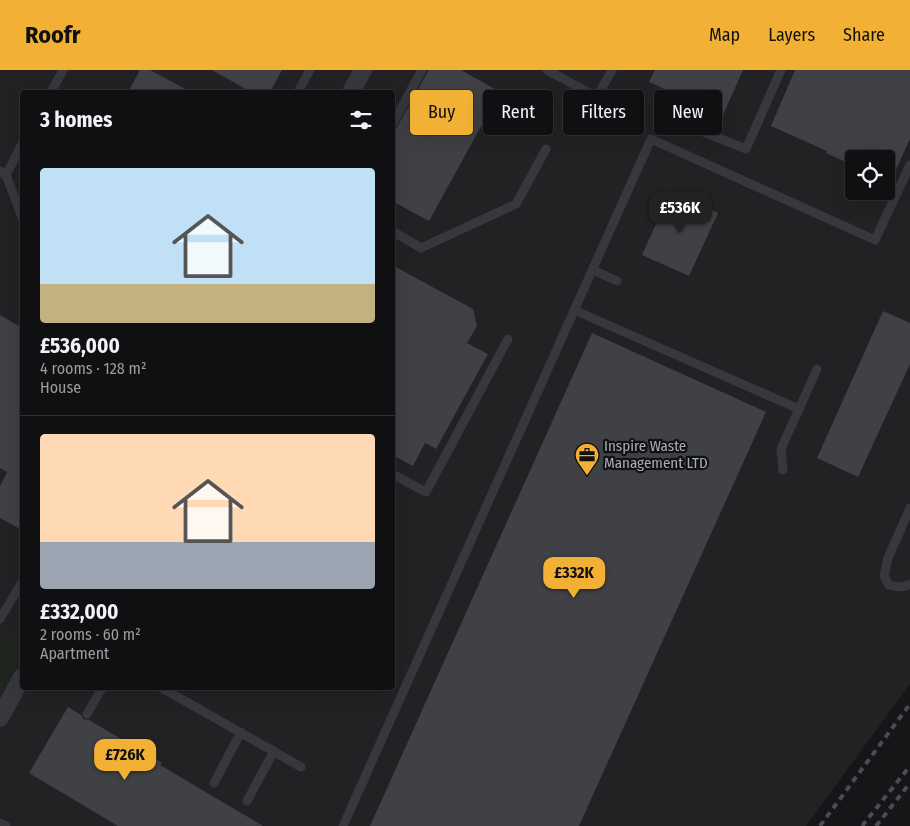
<!DOCTYPE html>
<meta charset="utf-8">
<style>
body{margin:0;font-family:"Fira Sans Condensed",sans-serif;background:#19191b;color:#f1f3f6;height:100vh;display:flex;flex-direction:column;font-size:19px;white-space:nowrap}
*{box-sizing:border-box;margin:0}
p{font-size:16px;color:#9c9d9f}
.icon{flex:none;width:28px;height:28px;fill:none;stroke:currentColor;stroke-width:2;stroke-linecap:round;stroke-linejoin:round}
.map{position:relative;flex:1;overflow:hidden}
.details{position:absolute;left:20px;top:20px;width:375px;height:600px;display:flex;flex-direction:column;background:#101012;border-radius:5px;box-shadow:0 5px 20px #0002,0 0 0 1px #303032}
.details>*{flex:none}
.guide{position:absolute;left:410px;top:20px;width:425px;height:45px;display:flex;gap:10px}
.fabs{position:absolute;left:845px;top:80px;display:grid;gap:10px}
.fabs a{display:grid;place-items:center;width:50px;height:50px;border-radius:5px;background:#101012;box-shadow:0 5px 20px #0002,0 0 0 1px #303032;font-size:25px}
.price{position:absolute;translate:-50% -42px;padding:0 11px;border-radius:10px;background:#f2b134;color:#111;font-size:16px;line-height:32px;filter:drop-shadow(0 1px 2px #0008)}
.price::after{content:'';position:absolute;left:50%;top:30px;width:15px;height:11px;margin-left:-8px;background:inherit;clip-path:polygon(0 0,100% 0,50% 100%)}
.price.active{background:#222;color:#fff}
ul{padding:0;list-style:none}
li{display:grid;align-content:center;gap:10px;height:265px;padding:0 20px}
li+li{border-top:1px solid #303032}
li span{display:grid;place-items:center;height:155px;border-radius:5px;color:#555}
li>.icon{margin-inline-start:auto}
span .icon{width:90px;height:90px;fill:#fffc;stroke-width:1}
li b{font-size:21px}
h2{display:flex;justify-content:space-between;align-items:center;height:60px;padding:0 20px;font-size:21px}
.pill{padding:0 18px;border-radius:5px;background:#101012;box-shadow:0 5px 20px #0002,0 0 0 1px #303032;font-size:18px;line-height:45px}
.pill.active{background:#f2b134;color:#111}
header{display:flex;align-items:center;gap:30px;box-sizing:border-box;height:70px;padding:0 25px;background:#f2b134;color:#111}
header strong{font-size:24px}
nav{display:flex;gap:28px;margin-inline-start:auto;font-size:18px}
.map>svg:first-child{display:block}
.built{fill:#222225;fill-rule:evenodd}
.green{fill:#1e261f}
.building{fill:#404145}
.lines{fill:none;stroke-linecap:round;stroke-linejoin:round}
.service{stroke:#37383d;stroke-width:9}
.minor{stroke:#37383d;stroke-width:18}
.rail{stroke:#4a4c52;stroke-width:4;stroke-dasharray:6 5;stroke-linecap:butt}
.labels{text-anchor:middle;stroke-width:4.5;stroke-linejoin:round;paint-order:stroke}
.poi-label{font-size:15px;fill:#a8adb8;stroke:#111113;text-anchor:start}
</style>
<header>
<strong>Roofr</strong>
<nav><a>Map</a><a>Layers</a><a>Share</a></nav>
</header>
<div class="map">
<svg width="910" height="756" viewBox="0 0 910 756">
<rect width="100%" height="100%" fill="#161618"/>
<path class="built" d="M0,0H910V614L806,756H0ZM22,22H392V618H22ZM854,89H886V121H854Z"/>
<polygon class="green" points="22,541 22,580 0,621 0,580"/>
<g class="building">
<polygon points="140,0 150,0 191,22 128,22"/>
<polygon points="212,0 282,0 270,22 251,22"/>
<polygon points="429,0 461,0 500,22 429,151 392,131 392,66"/>
<polygon points="655,0 743,0 723,45 649,12"/>
<polygon points="795,0 910,0 910,69 886,121 886,89 854,89 854,96 826,83 827,81 771,56"/>
<polygon points="671,121 718,143 689,206 642,185"/>
<polygon points="392,195 473,239 477,256 467,273 488,284 436,379 425,373 413,396 392,385"/>
<polygon points="883,241 910,253 910,294 858,407 817,388"/>
<polygon points="0,245 22,258 22,460 0,448 0,416 7,402 0,398"/>
<polygon points="592,263 766,342 579,756 370,756"/>
<polygon points="68,637 81,645 83,649 89,650 162,693 160,695 263,756 118,756 29,703"/>
</g>
<g class="lines">
<g class="service">
<polyline points="547,0 597,27 612,0"/>
<polyline points="51,22 63,0"/>
<polyline points="298,22 310,0"/>
<polyline points="392,55 422,0"/>
<polyline points="686,55 746,79 781,0"/>
<polyline points="0,101 6,105 22,74"/>
<polyline points="6,105 22,147"/>
<polyline points="392,161 421,178 516,134 546,79"/>
<polyline points="593,200 617,211"/>
<polyline points="574,240 799,339"/>
<polyline points="783,400 781,379 817,299"/>
<polyline points="392,404 426,422 508,269"/>
<path d="M910,438L888,488L884,506L889,515C897,517 902,518 910,514"/>
<polyline points="0,549 22,512"/>
<polyline points="162,618 301,697"/>
<polyline points="87,644 102,618"/>
<polyline points="214,713 241,662"/>
<polyline points="247,731 274,681"/>
<polyline points="0,753 6,756"/>
<polyline points="343,756 651,69 875,170 910,95"/>
</g>
<g class="minor">
<polyline points="351,22 363,0"/>
<polyline points="0,648 22,607"/>
</g>
<g class="rail">
<polyline points="820,756 910,634"/>
<polyline points="862,756 910,696"/>
<polyline points="876,756 910,713"/>
</g>
</g>
<defs>
<symbol id="office-pin" viewBox="-11 -11 22 30"><path d="M0 17L-7.5 6A9.5 9.5 0 1 1 7.5 6Z" fill="#f2b134" stroke="#111113"/><path d="M-6-3h4V-5.5h4V-3h4V5H-6ZM-1-4.5V-3h2v-1.5ZM-6 0V1H6V0Z" fill="#111"/></symbol>
</defs>
<g fill-rule="evenodd">
<use href="#office-pin" x="573" y="371" width="28" height="38"/>
</g>
<g class="labels">
<g class="poi-label">
<text x="604" y="381">Inspire Waste<tspan x="604" dy="17">Management LTD</tspan></text>
</g>
</g>
</svg>
<div class="fabs">
<a><svg class="icon" aria-label="locate" viewBox="0 0 24 24"><circle cx="12" cy="12" r="6"/><path d="M12 2v4M12 18v4M2 12h4M18 12h4"/></svg></a>
</div>
<b class="price active" style="left:680px;top:164px">£536K</b>
<b class="price" style="left:574px;top:529px">£332K</b>
<b class="price" style="left:125px;top:711px">£726K</b>
<div class="guide">
<a class="pill active">Buy</a>
<a class="pill">Rent</a>
<a class="pill">Filters</a>
<a class="pill">New</a>
</div>
<section class="details">
<h2>3 homes<svg class="icon" aria-label="filters" viewBox="0 0 24 24"><path d="M4 7h16M4 17h16"/><circle cx="9" cy="7" r="2"/><circle cx="15" cy="17" r="2"/></svg></h2>
<ul>
<li><span style="background:linear-gradient(#bfe0f5 75%,#c2b280 0)"><svg class="icon" aria-label="home" viewBox="0 0 24 24"><path d="M3 11l9-7 9 7M6 9v11h12V9"/></svg></span><div><b>£536,000</b><p>4 rooms · 128 m²</p><p>House</p></div></li>
<li><span style="background:linear-gradient(#ffd9b3 70%,#9aa5b1 0)"><svg class="icon" aria-label="home" viewBox="0 0 24 24"><path d="M3 11l9-7 9 7M6 9v11h12V9"/></svg></span><div><b>£332,000</b><p>2 rooms · 60 m²</p><p>Apartment</p></div></li>
</ul>
</section>
</div>
